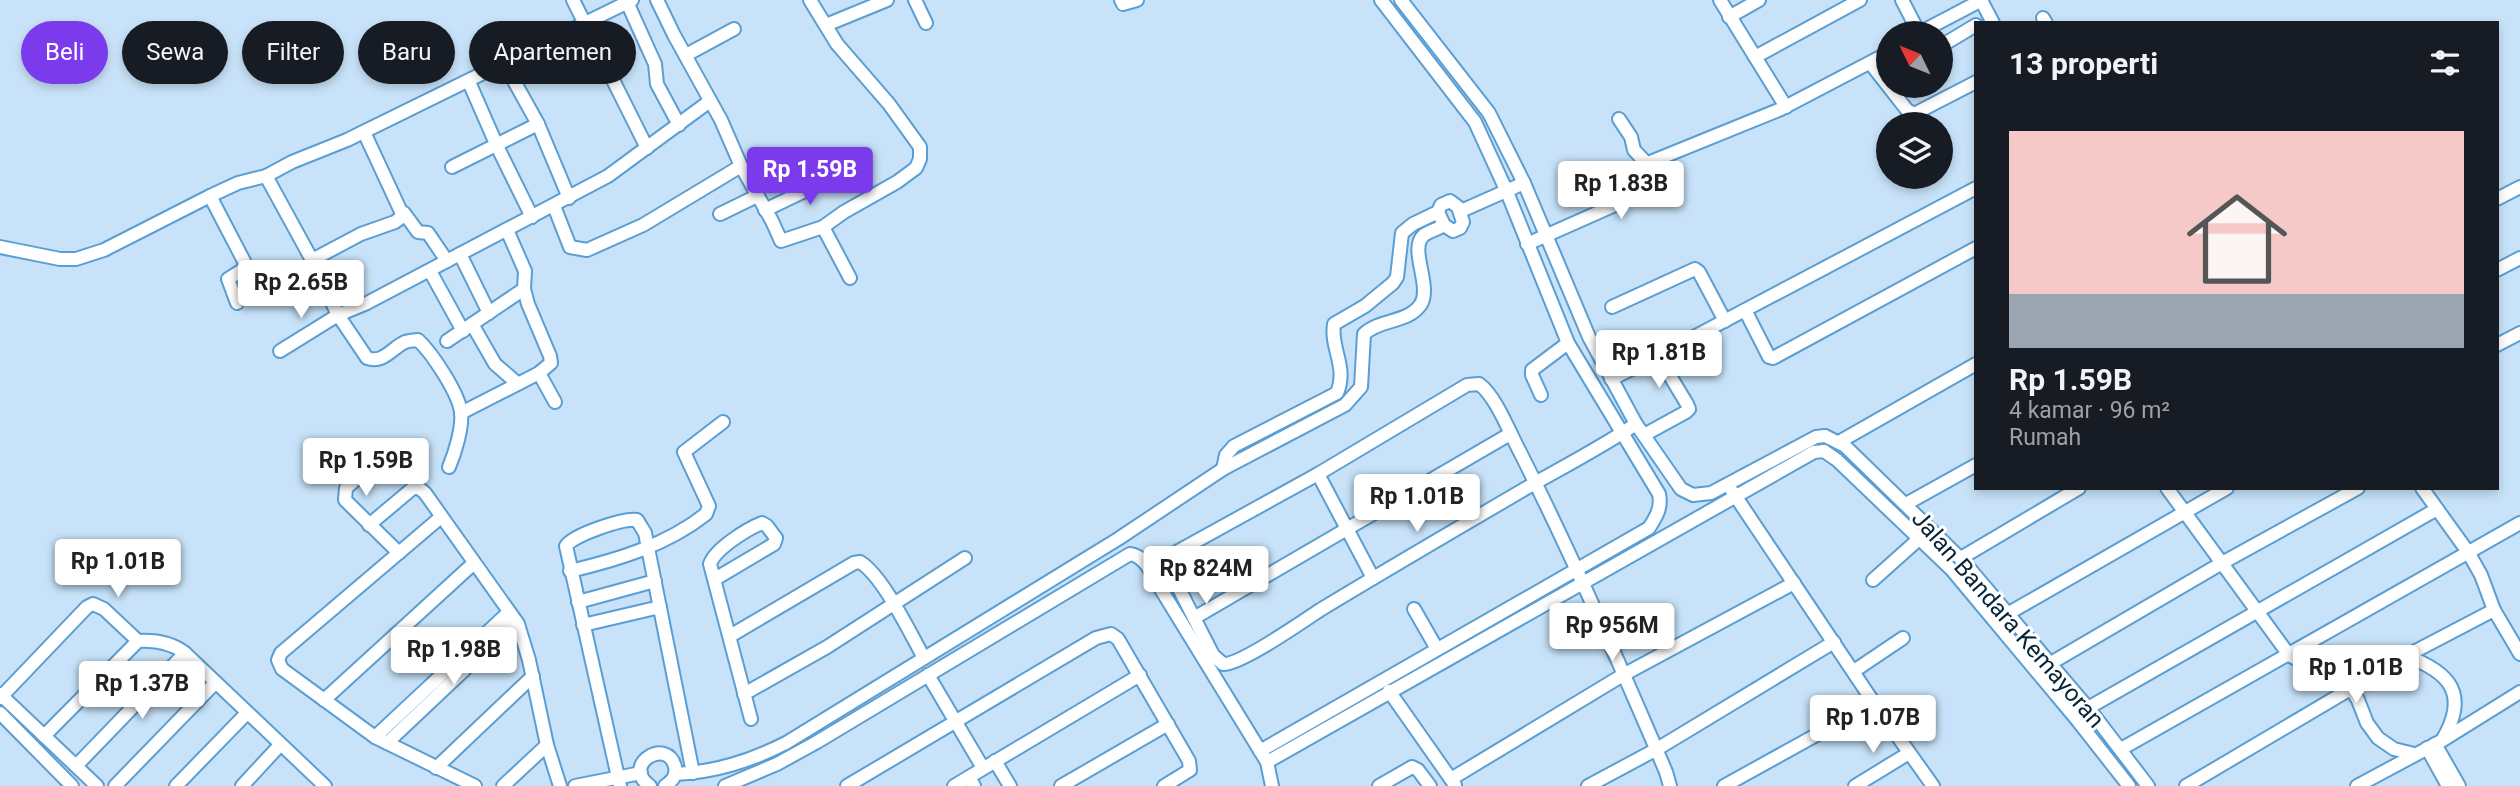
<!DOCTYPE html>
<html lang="id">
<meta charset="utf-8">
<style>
body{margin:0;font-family:Roboto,sans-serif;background:#20242c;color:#f1f3f6;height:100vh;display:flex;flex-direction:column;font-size:26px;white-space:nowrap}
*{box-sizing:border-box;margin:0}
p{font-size:23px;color:#9ea1a6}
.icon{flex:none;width:38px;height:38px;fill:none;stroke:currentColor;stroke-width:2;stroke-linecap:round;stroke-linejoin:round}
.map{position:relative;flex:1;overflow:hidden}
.side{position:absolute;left:1974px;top:21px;width:525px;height:469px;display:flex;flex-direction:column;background:#171b24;border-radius:0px;box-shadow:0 4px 10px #0003}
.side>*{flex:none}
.top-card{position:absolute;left:21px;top:21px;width:665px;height:63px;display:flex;gap:14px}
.needle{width:46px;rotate:313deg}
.tools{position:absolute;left:1876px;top:21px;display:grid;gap:14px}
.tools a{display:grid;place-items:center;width:77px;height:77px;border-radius:50%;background:#171b24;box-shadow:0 4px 10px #0003;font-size:35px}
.price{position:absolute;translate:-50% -60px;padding:0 16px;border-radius:7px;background:#fff;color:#222;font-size:23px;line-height:46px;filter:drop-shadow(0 2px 4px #0008)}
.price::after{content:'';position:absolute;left:50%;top:42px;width:21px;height:16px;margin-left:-10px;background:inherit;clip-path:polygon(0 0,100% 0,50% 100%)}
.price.selected{background:#7c3aed;color:#fff}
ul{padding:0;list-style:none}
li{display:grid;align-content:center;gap:14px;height:371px;padding:0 35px}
li span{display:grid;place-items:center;height:217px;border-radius:0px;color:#555}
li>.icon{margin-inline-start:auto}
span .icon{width:126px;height:126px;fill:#fffc;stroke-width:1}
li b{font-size:30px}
h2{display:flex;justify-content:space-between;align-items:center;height:84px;padding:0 35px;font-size:30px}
.chip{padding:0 24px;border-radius:32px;background:#171b24;box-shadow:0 4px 10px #0003;font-size:24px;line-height:63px}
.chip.selected{background:#7c3aed;color:#fff}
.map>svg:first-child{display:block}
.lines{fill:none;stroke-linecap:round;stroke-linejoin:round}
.minor-casing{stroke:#5a9ed3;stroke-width:16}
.minor{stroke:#fff;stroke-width:12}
.labels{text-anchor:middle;stroke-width:6;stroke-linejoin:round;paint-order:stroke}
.street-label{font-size:24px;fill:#062338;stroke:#fff}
</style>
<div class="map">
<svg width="2520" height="786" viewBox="0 0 2520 786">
<rect width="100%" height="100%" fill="#c8e3f9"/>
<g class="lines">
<defs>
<g id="minor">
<polyline points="573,0 647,148"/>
<polyline points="657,0 674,35 721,120 741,166 772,221 781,241 823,227 844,212 897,182 916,168 920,159 920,147 889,104 837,44 810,0"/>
<polyline points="915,0 926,23"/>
<polyline points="1121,0 1123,4 1137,0"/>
<polyline points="1401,0 1489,113 1524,183 1589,337 1636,424 1681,489 1693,495 1711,493 1816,437 1825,436"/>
<polyline points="1720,0 1786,107"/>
<polyline points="1902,0 1919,33"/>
<polyline points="1981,0 1993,23"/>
<polyline points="627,2 655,64 657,84 679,125"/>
<polyline points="1729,17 1759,0"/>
<polyline points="2043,18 2046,23"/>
<polyline points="826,25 887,0"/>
<polyline points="1919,33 1982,0"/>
<polyline points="1941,46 1976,25"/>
<polyline points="686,55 734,29"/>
<polyline points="1755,57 1860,0"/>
<polyline points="504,63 538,124 569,198"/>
<polyline points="1871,64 1907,110 1914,114 1976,82"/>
<polyline points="469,82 497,146 532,217"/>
<polyline points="1648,163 1781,109 1888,53"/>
<polyline points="452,167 538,124"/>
<polyline points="266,176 312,260 338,315 367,303 608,176 710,101"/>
<polyline points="210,196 247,267 228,279 237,303"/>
<polyline points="2497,199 2520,187"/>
<polygon points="1450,201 1458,207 1463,222 1460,228 1453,231 1444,225 1438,212 1441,205"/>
<polyline points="554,206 570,247 587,250 643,225 741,166"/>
<polyline points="765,210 840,174"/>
<polyline points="1461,211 1524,183"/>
<polyline points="404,213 418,232 428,233 447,261"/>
<polyline points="720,214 757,196"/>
<polyline points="823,227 850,278"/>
<polyline points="1527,244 1633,197 1652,182 1654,175 1652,169 1634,150 1631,137 1619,119"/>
<polyline points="0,247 60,259 76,259 104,250 210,196 238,183 266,176 292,162 347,140 632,0"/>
<polyline points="460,254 489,313"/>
<polyline points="312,260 361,234 395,222 403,216 364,132"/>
<polyline points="2497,270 2520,258"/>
<polyline points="430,271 463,331"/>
<polyline points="1612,307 1695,269 1699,272 1725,321"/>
<polyline points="1745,310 1769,357 1773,358 1976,248"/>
<polyline points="472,324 495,364 517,383"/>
<polyline points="447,341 524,289"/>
<polyline points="2497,345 2520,333"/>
<path d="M280,351L338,315L367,358C383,364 392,348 405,342C407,341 416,340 418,340C432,353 458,392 461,412C463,427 455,453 449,467"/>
<polyline points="1658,356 1976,188"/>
<polyline points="539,373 555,402"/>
<polyline points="1611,379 1658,356 1687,404 1689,409 1686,412 1644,435"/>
<polyline points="1541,395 1532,375 1532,370 1568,343"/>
<polyline points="461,413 539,373 551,363 550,356 528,304 524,289 525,271 507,230"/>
<path d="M1636,424C1603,446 1569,464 1535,483C1463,525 1391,567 1320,610C1302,622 1240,665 1223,664L1213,655L1166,563L1173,554L1318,474L1467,385L1479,384C1496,396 1510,434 1520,452C1573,557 1620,664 1666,772L1670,786"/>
<polyline points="1825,436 1845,446 1963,561 2093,714 2148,786"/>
<polyline points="1839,442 1976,364"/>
<polyline points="1824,451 1837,460 1952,570 2078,721 2129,786"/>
<path d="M1223,469L1226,455L1234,446L1337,393C1348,367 1330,348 1334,324L1365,306L1393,283L1397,277L1402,233L1413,224L1438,212"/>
<polyline points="366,471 346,488 345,500 399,553"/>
<polyline points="1318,474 1373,578"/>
<polyline points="2167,488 2289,655 2351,689 2358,700 2367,723 2378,738 2394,749 2414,754"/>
<polyline points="2422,488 2468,552 2481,575 2494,610"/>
<polyline points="1732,491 1874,703 1933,786"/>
<polyline points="1906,504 1976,465"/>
<polyline points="441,517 281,653 278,660 282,669 375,737 475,786"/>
<polyline points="369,525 413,488 419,488 425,493 518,624 529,660 547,745 560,786"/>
<polyline points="1961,558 2079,488"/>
<path d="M570,571C617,560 667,545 706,514L709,506L684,452L723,422"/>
<path d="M715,579L774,544L776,538L767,526L762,523C747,529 715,549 710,564L751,719"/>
<polyline points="1873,580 1920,538"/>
<polyline points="578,602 655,581"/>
<polyline points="1414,609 1437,649"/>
<polyline points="2009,613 2227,488"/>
<polyline points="1194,618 1510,434"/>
<polyline points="583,625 660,607"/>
<path d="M730,636L854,563L860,562C883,576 910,633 924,658"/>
<path d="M2406,656C2450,672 2469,694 2443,739"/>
<polyline points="2051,663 2222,563 2358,488"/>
<polyline points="1854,671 1903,638"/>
<polyline points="928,675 983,768"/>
<polyline points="1389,691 1455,785"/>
<polyline points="0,694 97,786"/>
<polyline points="744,694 827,647 965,558"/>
<polyline points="0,698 87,607 93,604 104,609 138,641"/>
<polyline points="324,700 474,563"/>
<polyline points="2088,708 2437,509"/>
<polyline points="0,713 72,786"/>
<path d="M44,736L138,641C154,640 172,643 185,653L325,786"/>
<polyline points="375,737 509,612"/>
<polyline points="387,743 516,621"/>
<polyline points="2435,744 2459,786"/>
<polyline points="2427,748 2448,786"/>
<polyline points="2121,749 2520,523"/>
<path d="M1260,751L1649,528C1656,517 1662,508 1659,494L1568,343L1507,192L1475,122L1381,0"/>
<polyline points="995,761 1010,786"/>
<polyline points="1267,762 1814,452 1824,451"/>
<polyline points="76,766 185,653"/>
<polyline points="436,768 533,676"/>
<path d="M675,774C716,772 750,761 786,743L1118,539L1223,469L1345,405L1361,387L1364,334C1379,319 1409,323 1421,304C1432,285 1408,248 1424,235C1430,231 1438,229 1444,225"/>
<polyline points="1451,779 1623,675 1794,583"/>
<polyline points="115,786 215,683"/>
<polyline points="176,786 247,713"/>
<polyline points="242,786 280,745"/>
<polyline points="503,786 547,745"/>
<polyline points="575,786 641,773"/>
<path d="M620,786L566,546C573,535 623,518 637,520L645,533L693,773"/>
<path d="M650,786C620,765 668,736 675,767C677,776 672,781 665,786"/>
<path d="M725,786L777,764L817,742L1130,554C1145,556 1152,574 1159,586L1267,762L1272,786"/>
<polyline points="847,786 1096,638 1111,634 1118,639 1189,761 1190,770 1164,786"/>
<polyline points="954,786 969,777"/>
<polyline points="974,786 969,777 1140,675"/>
<polyline points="1061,786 1168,724"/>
<polyline points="1379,786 1412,767 1418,770 1430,786"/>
<polyline points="1588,786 1657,749 1834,642"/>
<polyline points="1724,786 1874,703"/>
<polyline points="1855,786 1909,753"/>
<polyline points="2186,786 2406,656 2494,610 2520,654"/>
<polyline points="2357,786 2443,740 2520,692"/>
</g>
</defs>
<use href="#minor" class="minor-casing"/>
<use href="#minor" class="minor"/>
</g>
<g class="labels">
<g class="street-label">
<text transform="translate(2008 619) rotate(49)" y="8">Jalan Bandara Kemayoran</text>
</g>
</g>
</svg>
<div class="tools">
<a><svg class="needle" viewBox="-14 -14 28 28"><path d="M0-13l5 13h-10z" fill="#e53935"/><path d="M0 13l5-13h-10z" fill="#9ea1a6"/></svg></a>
<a><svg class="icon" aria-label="layers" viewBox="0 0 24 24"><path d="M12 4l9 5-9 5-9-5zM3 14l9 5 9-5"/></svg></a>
</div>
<b class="price selected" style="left:810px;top:207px">Rp 1.59B</b>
<b class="price" style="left:1621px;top:221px">Rp 1.83B</b>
<b class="price" style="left:301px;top:320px">Rp 2.65B</b>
<b class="price" style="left:1659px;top:390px">Rp 1.81B</b>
<b class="price" style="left:366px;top:498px">Rp 1.59B</b>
<b class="price" style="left:1417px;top:534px">Rp 1.01B</b>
<b class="price" style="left:118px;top:599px">Rp 1.01B</b>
<b class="price" style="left:1206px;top:606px">Rp 824M</b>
<b class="price" style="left:1612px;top:663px">Rp 956M</b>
<b class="price" style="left:454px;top:687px">Rp 1.98B</b>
<b class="price" style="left:2356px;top:705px">Rp 1.01B</b>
<b class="price" style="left:142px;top:721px">Rp 1.37B</b>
<b class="price" style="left:1873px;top:755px">Rp 1.07B</b>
<div class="top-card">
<a class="chip selected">Beli</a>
<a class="chip">Sewa</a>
<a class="chip">Filter</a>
<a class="chip">Baru</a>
<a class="chip">Apartemen</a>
</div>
<section class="side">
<h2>13 properti<svg class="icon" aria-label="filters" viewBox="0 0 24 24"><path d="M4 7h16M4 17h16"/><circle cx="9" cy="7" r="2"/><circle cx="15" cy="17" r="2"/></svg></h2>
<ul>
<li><span style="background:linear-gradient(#f6c9c9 75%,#9aa5b1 0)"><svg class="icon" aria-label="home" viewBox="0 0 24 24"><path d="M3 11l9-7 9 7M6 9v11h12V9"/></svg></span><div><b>Rp 1.59B</b><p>4 kamar · 96 m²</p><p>Rumah</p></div></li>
</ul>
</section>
</div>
